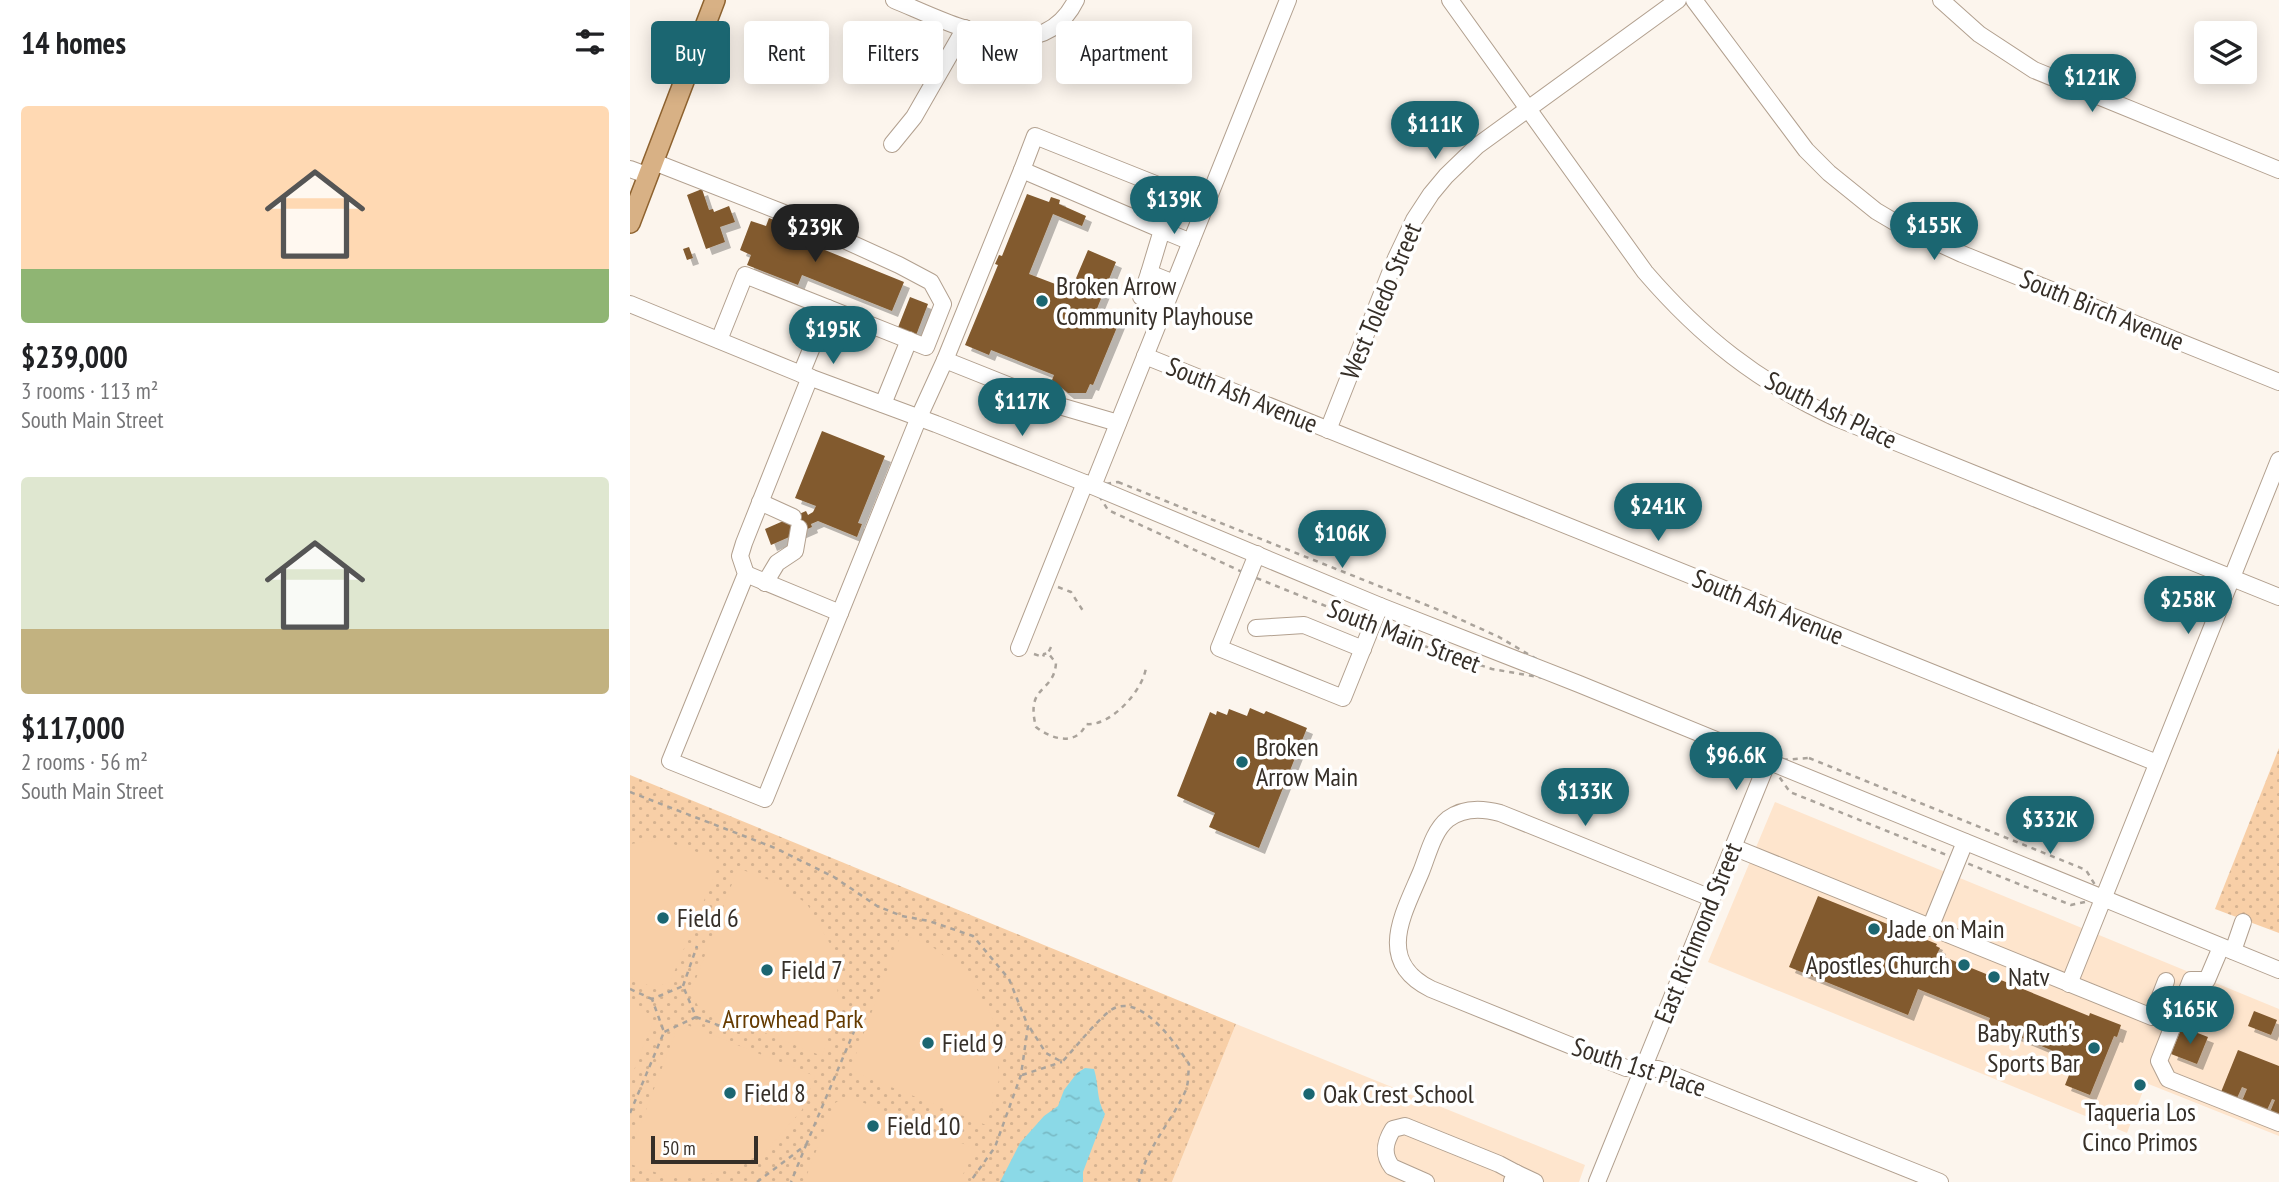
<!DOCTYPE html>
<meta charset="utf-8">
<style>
body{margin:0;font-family:"PT Sans Narrow",sans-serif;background:#f6f6f6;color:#202124;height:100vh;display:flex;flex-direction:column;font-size:26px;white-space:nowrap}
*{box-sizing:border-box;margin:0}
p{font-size:23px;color:#757577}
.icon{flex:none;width:38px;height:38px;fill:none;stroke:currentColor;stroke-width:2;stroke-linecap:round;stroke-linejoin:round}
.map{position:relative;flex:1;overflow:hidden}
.drawer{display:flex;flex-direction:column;background:#fff;width:630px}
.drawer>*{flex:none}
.top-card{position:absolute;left:21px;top:21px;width:665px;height:63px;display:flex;gap:14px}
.fabs{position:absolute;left:1564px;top:21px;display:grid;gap:14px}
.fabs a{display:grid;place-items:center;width:63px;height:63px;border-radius:7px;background:#fff;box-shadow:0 4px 18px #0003;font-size:35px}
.scale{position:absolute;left:21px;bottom:18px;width:107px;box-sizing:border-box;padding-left:7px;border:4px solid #362f28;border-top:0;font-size:19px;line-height:24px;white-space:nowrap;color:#362f28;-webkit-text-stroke:5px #fff;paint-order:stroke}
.price{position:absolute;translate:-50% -60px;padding:0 16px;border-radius:24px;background:#1b6671;color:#fff;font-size:23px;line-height:46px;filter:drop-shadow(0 2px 4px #0008)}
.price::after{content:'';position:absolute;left:50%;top:42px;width:21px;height:16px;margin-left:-10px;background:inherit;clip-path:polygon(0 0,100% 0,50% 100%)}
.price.current{background:#222;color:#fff}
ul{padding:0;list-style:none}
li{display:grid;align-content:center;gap:14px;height:371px;padding:0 21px}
li span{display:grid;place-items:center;height:217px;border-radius:7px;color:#555}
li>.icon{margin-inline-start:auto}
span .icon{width:126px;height:126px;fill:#fffc;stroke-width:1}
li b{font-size:30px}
h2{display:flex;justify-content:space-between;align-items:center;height:84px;padding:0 21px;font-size:30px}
.chip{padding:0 24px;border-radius:7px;background:#fff;box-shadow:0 4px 18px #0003;font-size:24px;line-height:63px}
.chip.current{background:#1b6671;color:#fff}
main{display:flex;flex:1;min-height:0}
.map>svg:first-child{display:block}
.built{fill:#fee5cd}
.park{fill:url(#park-dots)}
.pitch{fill:#f8cfa7}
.water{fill:url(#water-ripples)}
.building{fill:#825a2e;filter:url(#shadow)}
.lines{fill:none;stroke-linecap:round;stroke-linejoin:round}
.minor-casing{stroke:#b2a08f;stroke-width:18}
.major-casing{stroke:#8e622f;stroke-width:22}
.path{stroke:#aaa39b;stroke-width:2.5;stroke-dasharray:5 5;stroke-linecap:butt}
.minor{stroke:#fff;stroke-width:16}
.major{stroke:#d8b185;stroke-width:19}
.poi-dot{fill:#1b6671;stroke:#fff;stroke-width:2.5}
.labels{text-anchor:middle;stroke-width:7;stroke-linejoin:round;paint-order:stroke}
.poi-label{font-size:26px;fill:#362f28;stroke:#fff;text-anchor:start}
.street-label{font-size:26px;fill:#362f28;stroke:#fff}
.park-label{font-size:26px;fill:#653b00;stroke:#fff}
</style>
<main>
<section class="drawer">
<h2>14 homes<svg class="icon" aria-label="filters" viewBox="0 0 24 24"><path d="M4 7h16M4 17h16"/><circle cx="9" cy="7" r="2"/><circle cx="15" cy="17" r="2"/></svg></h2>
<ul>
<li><span style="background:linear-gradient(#ffd9b3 75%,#8fb573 0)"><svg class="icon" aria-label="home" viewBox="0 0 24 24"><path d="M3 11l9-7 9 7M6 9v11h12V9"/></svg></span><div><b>$239,000</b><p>3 rooms · 113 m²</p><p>South Main Street</p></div></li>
<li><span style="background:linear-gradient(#dfe7d0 70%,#c2b280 0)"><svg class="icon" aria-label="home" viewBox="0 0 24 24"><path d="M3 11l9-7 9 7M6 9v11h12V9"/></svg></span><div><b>$117,000</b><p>2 rooms · 56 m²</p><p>South Main Street</p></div></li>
</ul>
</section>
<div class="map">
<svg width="1649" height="1182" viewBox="0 0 1649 1182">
<defs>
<pattern id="park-dots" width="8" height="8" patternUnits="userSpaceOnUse" patternTransform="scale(1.75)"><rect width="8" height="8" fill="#f8cfa7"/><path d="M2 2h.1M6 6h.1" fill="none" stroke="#d5b290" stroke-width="1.8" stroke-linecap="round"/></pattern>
<pattern id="water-ripples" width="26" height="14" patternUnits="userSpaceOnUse" patternTransform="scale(1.75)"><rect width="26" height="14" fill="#8bd9e7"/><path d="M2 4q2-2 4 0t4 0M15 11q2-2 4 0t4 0" fill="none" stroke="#79bbc6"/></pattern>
<filter id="shadow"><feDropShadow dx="6" dy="6" stdDeviation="0" flood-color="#0004"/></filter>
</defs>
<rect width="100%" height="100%" fill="#fcf5ed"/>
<g class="built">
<polygon points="1145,802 1649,1009 1649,1136 1516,1083 1497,1133 1078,962"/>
<polygon points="606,1024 955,1165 949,1182 542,1182"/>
</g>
<g class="park">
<polygon points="1649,748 1649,933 1585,909"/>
<polygon points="0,775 606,1024 542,1182 0,1182"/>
</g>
<g class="pitch">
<polygon points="31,840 91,860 40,982 24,988 0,977 0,844"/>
<polygon points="108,868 149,884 177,904 203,949 209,1004 192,1056 68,1006 61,992"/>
<polygon points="271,934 300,945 340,976 365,1023 369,1080 356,1125 226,1073 223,1062"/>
<polygon points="0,1005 16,1011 22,1025 0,1080"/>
<polygon points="57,1025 185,1076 172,1110 134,1153 106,1166 74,1176 37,1176 0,1164 0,1152 46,1031"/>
<polygon points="217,1096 346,1149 329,1182 174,1182 205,1103"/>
</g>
<path class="water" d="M455,1068L464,1069C469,1085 466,1099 475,1114L453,1172V1182H370L390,1143L414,1116L428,1106L434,1090L447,1073Z"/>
<g class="building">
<polygon points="72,189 79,210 83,209 84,212 99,206 105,222 90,227 95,242 76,249 57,195"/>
<polygon points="397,194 419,202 421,197 430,200 429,204 456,216 452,226 423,214 399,274 441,290 458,250 486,262 466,311 490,320 463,385 460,384 456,393 438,393 422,380 424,375 361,350 359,355 335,345 368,265 365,264 369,255 372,256"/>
<polygon points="139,218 188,238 185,246 274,282 262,311 172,275 168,285 117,265 121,255 110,250 121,221 136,226"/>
<polygon points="59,247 63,258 57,260 53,249"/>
<polygon points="280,297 298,304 285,338 267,330"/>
<polygon points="192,431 255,456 228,523 232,524 227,537 188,521 181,524 182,527 141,545 135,529 176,511 178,515 183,512 186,506 165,498"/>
<polygon points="620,708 634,714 636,711 677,728 629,848 579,827 585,813 547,796 580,712 586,715 587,711 597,715 599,709 617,716"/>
<polygon points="1188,896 1307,944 1306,946 1310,948 1307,954 1459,1016 1460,1013 1491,1025 1487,1037 1484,1036 1460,1095 1435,1085 1445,1060 1358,1024 1360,1018 1288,989 1278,1015 1159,967"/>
<polygon points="1624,1011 1647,1020 1641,1035 1618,1026"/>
<polygon points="1552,1027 1578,1037 1567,1064 1541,1054"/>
<polygon points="1608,1050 1649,1066 1649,1115 1640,1112 1645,1100 1642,1099 1637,1110 1612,1101 1617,1089 1612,1087 1607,1098 1591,1092"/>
</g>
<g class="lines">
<defs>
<g id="minor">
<path d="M264,0C318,22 410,73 446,0"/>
<path d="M820,0L1015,272C1071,337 1128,382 1206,418L1649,597"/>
<polyline points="1064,0 1176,150 1199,173 1246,211 1273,227 1332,254 1649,382"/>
<polyline points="1311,0 1349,34 1404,70 1649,170"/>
<polyline points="262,144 284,117 335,28"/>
<polyline points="24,162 159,215 269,265 301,282 313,304 296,347 115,275 89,340"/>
<polyline points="0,169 19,176"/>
<polyline points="392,170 315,360 433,407 488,423"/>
<polyline points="519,273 532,230 392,170 405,136 548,193 532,230 561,242"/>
<polyline points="0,304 171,374 306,424 455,483 750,606 949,684 1649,970"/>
<polyline points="534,309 511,297 519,273 544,283"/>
<polyline points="515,356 1527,763"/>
<polyline points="171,374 198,308"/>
<polyline points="180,377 114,543 110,556 116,574 40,761 135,799 289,417 315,360"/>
<polyline points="253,404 279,340"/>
<polyline points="698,430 766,258 784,220 801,194 816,176 847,146 1048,0"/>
<polyline points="463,486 658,0"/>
<polyline points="130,502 163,517"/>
<polyline points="627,554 589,648 713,698 750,606"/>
<polyline points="116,574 210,613"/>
<polyline points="135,583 147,563 165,551 169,528"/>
<polyline points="626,628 674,625 733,649"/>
<polyline points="389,648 455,483"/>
<polyline points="1103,847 1522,1017 1536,981"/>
<path d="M1081,898L870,813C852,808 834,807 818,819C803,831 798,855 791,872C773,915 745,961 801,989L996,1068L1028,1069L1310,1182"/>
<polyline points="1300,928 1335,842"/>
<polyline points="1591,947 1577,980 1561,980 1529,1061 1538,1079 1649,1123"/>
<polyline points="1603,951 1613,922"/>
<polyline points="1439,984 1649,460"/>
<polyline points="882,1181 886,1173 905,1182"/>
<path d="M796,1182L762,1167C752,1154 755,1142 763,1129L775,1126L869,1164L886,1173"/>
<polyline points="967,1182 1138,761"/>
</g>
<polyline id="major" points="0,223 85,0"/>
</defs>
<use href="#minor" class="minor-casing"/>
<use href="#major" class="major-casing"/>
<g class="path">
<polygon points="488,482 814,612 869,637 949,684 862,669 807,651 619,575 478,510 463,486"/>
<polyline points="428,587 441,592 455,614"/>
<path d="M421,647L418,653L426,663C424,694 395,684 406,727C422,740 447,746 456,724C481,727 514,689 516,667"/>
<polyline points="404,654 413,657 414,654 418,653"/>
<polygon points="1179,758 1456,870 1473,898 1441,905 1160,792 1138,761"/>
<polyline points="0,792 145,848 204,877 247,906 272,916 299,921 343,936 379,979 398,1026 391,1075 365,1147 340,1182"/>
<polyline points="53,986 67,946"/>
<polyline points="0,989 22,999"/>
<polyline points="66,1017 104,1031"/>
<path d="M400,1028L416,1053L432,1062C446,1047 466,1021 481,1010C510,991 546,1044 559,1064C558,1073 559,1084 555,1092C541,1123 517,1146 509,1182"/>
<polyline points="392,1075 432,1062"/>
<polyline points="0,1113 34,1032 22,999 53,986 66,1017 34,1032"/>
<polyline points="176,1145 228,1022"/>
<polyline points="127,1182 176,1145 161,1182"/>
</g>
<use href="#minor" class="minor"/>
<use href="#major" class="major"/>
</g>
<g class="poi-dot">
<circle cx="412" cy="301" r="7"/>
<circle cx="612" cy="762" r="7"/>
<circle cx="33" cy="918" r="7"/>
<circle cx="1244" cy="929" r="7"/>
<circle cx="1334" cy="965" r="7"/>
<circle cx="137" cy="970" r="7"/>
<circle cx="1364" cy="977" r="7"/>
<circle cx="298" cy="1043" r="7"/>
<circle cx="1464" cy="1048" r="7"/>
<circle cx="1510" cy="1085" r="7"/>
<circle cx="100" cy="1093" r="7"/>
<circle cx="679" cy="1094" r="7"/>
<circle cx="243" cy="1126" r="7"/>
</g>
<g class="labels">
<g class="poi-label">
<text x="426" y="295">Broken Arrow<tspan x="426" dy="30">Community Playhouse</tspan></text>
<text x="626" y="756">Broken<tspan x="626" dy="30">Arrow Main</tspan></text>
<text x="47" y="927">Field 6</text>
<text x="1258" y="938">Jade on Main</text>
<text x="1320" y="974" text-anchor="end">Apostles Church</text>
<text x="151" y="979">Field 7</text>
<text x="1378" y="986">Natv</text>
<text x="1450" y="1042" text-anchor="end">Baby Ruth's<tspan x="1450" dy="30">Sports Bar</tspan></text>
<text x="312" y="1052">Field 9</text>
<text x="114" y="1102">Field 8</text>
<text x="693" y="1103">Oak Crest School</text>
<text x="1510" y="1121" text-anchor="middle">Taqueria Los<tspan x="1510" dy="30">Cinco Primos</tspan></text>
<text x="257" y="1135">Field 10</text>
</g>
<g class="street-label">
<text transform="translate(751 301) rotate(-67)" y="9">West Toledo Street</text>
<text transform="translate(1472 310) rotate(22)" y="9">South Birch Avenue</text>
<text transform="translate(612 395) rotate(22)" y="9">South Ash Avenue</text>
<text transform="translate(1201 410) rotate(26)" y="9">South Ash Place</text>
<text transform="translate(1138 607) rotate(22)" y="9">South Ash Avenue</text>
<text transform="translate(774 636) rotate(21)" y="9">South Main Street</text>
<text transform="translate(1068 933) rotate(-68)" y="9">East Richmond Street</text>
<text transform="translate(1009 1067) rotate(18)" y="9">South 1st Place</text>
</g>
<g class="park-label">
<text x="163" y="1028">Arrowhead Park</text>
</g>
</g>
</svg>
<div class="fabs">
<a><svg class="icon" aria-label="layers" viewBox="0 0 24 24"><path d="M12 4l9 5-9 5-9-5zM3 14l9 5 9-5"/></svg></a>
</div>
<div class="scale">50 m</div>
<b class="price" style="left:1462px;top:114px">$121K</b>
<b class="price" style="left:805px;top:161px">$111K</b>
<b class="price" style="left:544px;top:236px">$139K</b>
<b class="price" style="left:1304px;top:262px">$155K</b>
<b class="price current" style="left:185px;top:264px">$239K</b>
<b class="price" style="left:203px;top:366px">$195K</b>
<b class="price" style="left:392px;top:438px">$117K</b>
<b class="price" style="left:1028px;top:543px">$241K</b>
<b class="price" style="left:712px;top:570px">$106K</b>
<b class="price" style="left:1558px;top:636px">$258K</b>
<b class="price" style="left:1106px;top:792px">$96.6K</b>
<b class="price" style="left:955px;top:828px">$133K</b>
<b class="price" style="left:1420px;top:856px">$332K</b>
<b class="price" style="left:1560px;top:1046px">$165K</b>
<div class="top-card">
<a class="chip current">Buy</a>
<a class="chip">Rent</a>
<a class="chip">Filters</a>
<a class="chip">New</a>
<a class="chip">Apartment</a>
</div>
</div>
</main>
